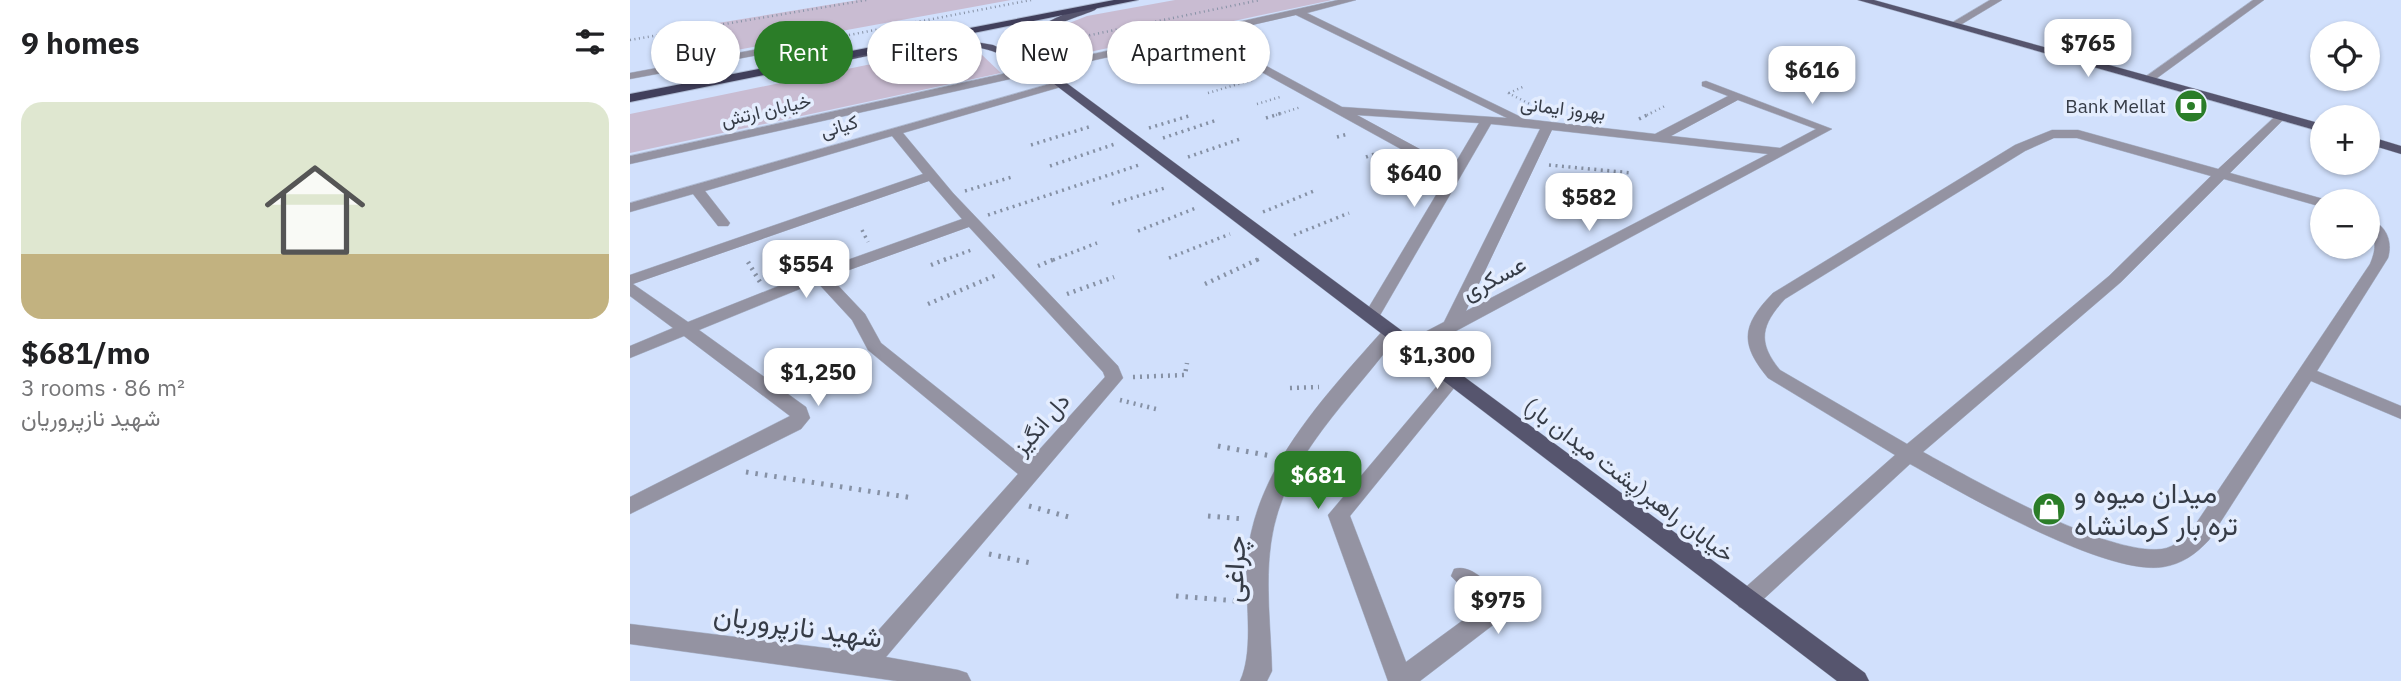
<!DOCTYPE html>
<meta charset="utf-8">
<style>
body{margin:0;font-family:"IBM Plex Sans",Vazirmatn,sans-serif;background:#f6f6f6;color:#202124;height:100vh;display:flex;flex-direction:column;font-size:26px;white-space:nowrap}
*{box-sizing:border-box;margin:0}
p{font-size:23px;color:#757577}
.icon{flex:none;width:38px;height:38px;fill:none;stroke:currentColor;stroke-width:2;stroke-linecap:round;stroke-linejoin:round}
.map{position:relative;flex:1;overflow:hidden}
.drawer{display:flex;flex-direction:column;background:#fff;width:630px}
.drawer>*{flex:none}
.banner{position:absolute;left:21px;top:21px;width:665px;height:63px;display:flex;gap:14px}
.buttons{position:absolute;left:1680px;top:21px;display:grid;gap:14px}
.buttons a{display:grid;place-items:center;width:70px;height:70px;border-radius:50%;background:#fff;box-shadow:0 2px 5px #0004;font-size:35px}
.price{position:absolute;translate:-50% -60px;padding:0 16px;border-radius:14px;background:#fff;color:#222;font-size:23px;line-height:46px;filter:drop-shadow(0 2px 4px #0008)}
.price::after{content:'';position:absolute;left:50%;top:42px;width:21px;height:16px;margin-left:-10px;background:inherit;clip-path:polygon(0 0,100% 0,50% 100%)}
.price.current{background:#2b7d28;color:#fff}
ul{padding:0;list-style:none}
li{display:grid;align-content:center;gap:14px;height:371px;padding:0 21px}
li+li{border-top:2px solid #e0e0e0}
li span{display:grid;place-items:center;height:217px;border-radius:21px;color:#555}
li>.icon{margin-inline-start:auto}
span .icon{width:126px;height:126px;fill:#fffc;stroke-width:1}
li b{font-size:30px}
h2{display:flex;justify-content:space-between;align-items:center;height:84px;padding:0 21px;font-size:30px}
.tag{padding:0 24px;border-radius:32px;background:#fff;box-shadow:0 2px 5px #0004;font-size:24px;line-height:63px}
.tag.current{background:#2b7d28;color:#fff}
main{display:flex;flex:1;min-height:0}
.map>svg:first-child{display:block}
.green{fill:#c9bcd2}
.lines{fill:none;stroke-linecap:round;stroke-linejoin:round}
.minor-casing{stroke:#afbcd4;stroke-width:1}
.major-casing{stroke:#afbcd4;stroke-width:1}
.highway-casing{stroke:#afbcd4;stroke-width:2}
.path-far3{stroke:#8691a5;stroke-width:2.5;stroke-dasharray:1 3.5;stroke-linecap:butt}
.path-far2{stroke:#8691a5;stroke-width:3.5;stroke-dasharray:2 4.5;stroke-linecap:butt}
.path-far1{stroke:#8691a5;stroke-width:4.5;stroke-dasharray:2 5;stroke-linecap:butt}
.path{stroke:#8691a5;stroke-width:5;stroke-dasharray:2.5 7;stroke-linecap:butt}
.minor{fill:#9493a2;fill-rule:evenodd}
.major{fill:#56556e;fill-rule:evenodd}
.highway{fill:#413f5b;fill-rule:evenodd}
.labels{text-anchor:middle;stroke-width:7;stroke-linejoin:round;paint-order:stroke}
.far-poi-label{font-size:19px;fill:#363c47;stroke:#e4edfe;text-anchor:end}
.far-street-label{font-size:19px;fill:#363c47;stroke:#e4edfe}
.street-label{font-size:23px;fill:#363c47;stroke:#e4edfe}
.near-poi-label{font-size:28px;fill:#363c47;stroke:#e4edfe;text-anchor:start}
.near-street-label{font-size:28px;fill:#363c47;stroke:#e4edfe}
</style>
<main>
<section class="drawer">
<h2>9 homes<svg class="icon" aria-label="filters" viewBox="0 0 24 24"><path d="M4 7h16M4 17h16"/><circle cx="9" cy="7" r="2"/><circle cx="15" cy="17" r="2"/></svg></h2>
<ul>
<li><span style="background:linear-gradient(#dfe7d0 70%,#c2b280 0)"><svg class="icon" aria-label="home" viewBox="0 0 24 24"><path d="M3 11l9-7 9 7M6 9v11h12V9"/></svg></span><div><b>$681/mo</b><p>3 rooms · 86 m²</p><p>شهید نازپروریان</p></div></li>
</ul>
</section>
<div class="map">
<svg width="1771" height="681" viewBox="0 0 1771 681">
<rect width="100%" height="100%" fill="#d1e0fc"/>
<g class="green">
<polygon points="228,0 381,0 58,59 63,27"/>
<polygon points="545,0 702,0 427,59 405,49 414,33 457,16"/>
<polygon points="304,51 351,54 371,73 0,153 0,114"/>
</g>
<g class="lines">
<defs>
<g id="minor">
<path d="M708,0H726L677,13L895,119L1025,134L1098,96L1072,86V82L1076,81L1202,129L826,331L782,351L776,350L773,346L776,342L814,322L910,129L861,124L749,317L741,322L733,317L818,175L568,37L0,164V156ZM666,15L877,118L712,107L579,35ZM1108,100L1186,129L1150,148L1041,136ZM727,115L849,123L823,167ZM922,130L1138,154L836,311Z"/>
<polygon points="1360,0 1372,0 1327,27 1318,25"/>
<polygon points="1623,0 1634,0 1523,81 1515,81 1515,77"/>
<polygon points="208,42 213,45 212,47 160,49 0,79 0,73 160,43"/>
<path d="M430,81L436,84L434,86L273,133L323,193L488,366L493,378L256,657L328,670L337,673L341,681H267L0,644V624L229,652L388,474L238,350L222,320L187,282L69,330L176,407L180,418L171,429L0,514V497L160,416L54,336L0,358V346L43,328L0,296V275L293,174L262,136L75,191L100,223L98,226H88L63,194L0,212V203ZM299,181L332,219L184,272L58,322L3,284ZM339,227L473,372L475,377L399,461L251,343L235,314L200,277Z"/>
<path d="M1650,112L1656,116L1654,119L1600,173L1697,200L1692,201V207L1594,179L1491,282L1293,452C1344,480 1477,556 1532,549C1545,547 1555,537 1563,528L1740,264C1745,252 1748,240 1738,230V219C1756,224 1763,241 1758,258L1687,371L1771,406V419L1681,381L1579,540C1566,554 1552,564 1533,567C1475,576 1334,494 1280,464L1125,607L1117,610L1109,607L1105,600L1109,593L1265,455L1138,378C1109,343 1112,325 1143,293L1385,145L1422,130H1448L1588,169ZM1424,138H1447L1581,176L1479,276L1277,444L1150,370C1127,342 1131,325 1155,299L1395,151Z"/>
<path d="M761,327L770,332C722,400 653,456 641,543C635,585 641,629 642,671L637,681H610C625,649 614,596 617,559C625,467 697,394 755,328Z"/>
<path d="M823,372L832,378L829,382L720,516L776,662L851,607L821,576L824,569C843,563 863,589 876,601L880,608L876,615L790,681H758L698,515L817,374Z"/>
</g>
<g id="major">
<polygon points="1228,0 1244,0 1692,124 1692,132"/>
<path d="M462,5L467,8L465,10C444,19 412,25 402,49L425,64V68H417L391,50C403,23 435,13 462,5Z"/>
<path d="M300,41H340L363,45L423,73L1235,673L1239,681H1207L415,77C397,70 380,57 362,51C312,35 250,55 201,63L196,60L201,57Z"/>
<polygon points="1738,136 1771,146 1771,154 1738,144"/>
</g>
<polygon id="highway" points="484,0 508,0 0,102 0,94"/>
</defs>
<use href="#minor" class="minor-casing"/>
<use href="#major" class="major-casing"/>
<use href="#highway" class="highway-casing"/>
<g class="path-far3">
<polyline points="219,35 401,0"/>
<polyline points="0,40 237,0"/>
<polyline points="440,48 436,42 446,38 630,0"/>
<polyline points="513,62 545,82"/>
<polyline points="578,93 622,80"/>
<polyline points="878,93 904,106"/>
<polyline points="879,93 895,86"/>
<polyline points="627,104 650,97"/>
<polyline points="646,115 671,107"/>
<polyline points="1017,115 1035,106"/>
</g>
<g class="path-far2">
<polyline points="636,118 652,113"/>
<polyline points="1009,119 1021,113"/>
<polyline points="519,128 562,115"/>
<polyline points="707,137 718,134"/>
<polyline points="533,138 587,120"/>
<polyline points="401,145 462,126"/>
<polyline points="558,157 613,138"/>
<polyline points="736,157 750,152"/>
<polyline points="919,165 1002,173"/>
<polyline points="420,166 485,144"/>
<polyline points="755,178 779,168"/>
<polyline points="335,191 382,177"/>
<polyline points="482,204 538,187"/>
<polyline points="633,212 684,191"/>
<polyline points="358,215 509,165"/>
<polyline points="232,230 238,242"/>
<polyline points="508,231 566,208"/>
<polyline points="664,235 719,213"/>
<polyline points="188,248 194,257"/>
<polyline points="539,258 600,234"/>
<polyline points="314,260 344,249"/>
<polyline points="423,260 467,243"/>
<polyline points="627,260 632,258"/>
</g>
<g class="path-far1">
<polyline points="118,262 130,282"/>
<polyline points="301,265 319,258"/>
<polyline points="408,266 427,258"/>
<polyline points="575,284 631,258"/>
<polyline points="437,294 484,277"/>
<polyline points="298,304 369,274"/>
<polyline points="503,377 555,375 557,363"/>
<polyline points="660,388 689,387"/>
<polyline points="490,400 526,409"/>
</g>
<g class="path">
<polyline points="588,446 641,456"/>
<polyline points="116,472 283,498"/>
<polyline points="399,506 439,517"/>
<polyline points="578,516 614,519"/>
<polyline points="359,554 401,563"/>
<polyline points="546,596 607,601"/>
</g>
<use href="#minor" class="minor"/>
<use href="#major" class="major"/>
<use href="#highway" class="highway"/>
</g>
<defs>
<symbol id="bank-disc" viewBox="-11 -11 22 22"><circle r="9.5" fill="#2b7d28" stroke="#e4edfe"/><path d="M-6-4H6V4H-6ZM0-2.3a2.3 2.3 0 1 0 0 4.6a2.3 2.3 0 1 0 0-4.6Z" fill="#fff"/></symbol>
<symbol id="shop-disc" viewBox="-11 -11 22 22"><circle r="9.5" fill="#2b7d28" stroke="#e4edfe"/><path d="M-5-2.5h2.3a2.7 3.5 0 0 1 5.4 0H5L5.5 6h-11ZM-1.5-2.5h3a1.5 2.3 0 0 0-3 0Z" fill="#fff"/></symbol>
</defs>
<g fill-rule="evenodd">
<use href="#bank-disc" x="1542" y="87" width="38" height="38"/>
<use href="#shop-disc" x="1400" y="490" width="38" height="38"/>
</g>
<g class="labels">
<g class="far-poi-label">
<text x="1536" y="113">Bank Mellat</text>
</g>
<g class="far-street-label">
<text transform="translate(933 108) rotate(7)" y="7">بهروز ایمانی</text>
<text transform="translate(136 110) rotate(-13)" y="7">خیابان ارتش</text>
<text transform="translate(209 126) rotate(-16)" y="7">کیانی</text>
</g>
<g class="street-label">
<text transform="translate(864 278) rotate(-28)" y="8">عسکری</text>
<text transform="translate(411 424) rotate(-49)" y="8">دل انگیز</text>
<text transform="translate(999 480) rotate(37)" y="8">خیابان راهبر(پشت میدان بار)</text>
</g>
<g class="near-poi-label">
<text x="1444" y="503">میدان میوه و<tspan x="1444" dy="32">تره بار کرمانشاه</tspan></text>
</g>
<g class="near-street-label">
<text transform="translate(604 569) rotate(-87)" y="10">چراغی</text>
<text transform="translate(168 626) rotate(8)" y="10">شهید نازپروریان</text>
</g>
</g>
</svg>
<div class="buttons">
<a><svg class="icon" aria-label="locate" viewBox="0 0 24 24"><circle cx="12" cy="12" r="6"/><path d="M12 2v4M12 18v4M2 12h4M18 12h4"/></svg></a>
<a>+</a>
<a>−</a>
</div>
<b class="price" style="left:1458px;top:79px">$765</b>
<b class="price" style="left:1182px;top:106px">$616</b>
<b class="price" style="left:784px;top:209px">$640</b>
<b class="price" style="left:959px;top:233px">$582</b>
<b class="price" style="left:176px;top:300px">$554</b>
<b class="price" style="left:807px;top:391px">$1,300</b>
<b class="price" style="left:188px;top:408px">$1,250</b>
<b class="price current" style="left:688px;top:511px">$681</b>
<b class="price" style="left:868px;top:636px">$975</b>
<div class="banner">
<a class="tag">Buy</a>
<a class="tag current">Rent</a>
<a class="tag">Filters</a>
<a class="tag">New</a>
<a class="tag">Apartment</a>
</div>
</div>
</main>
